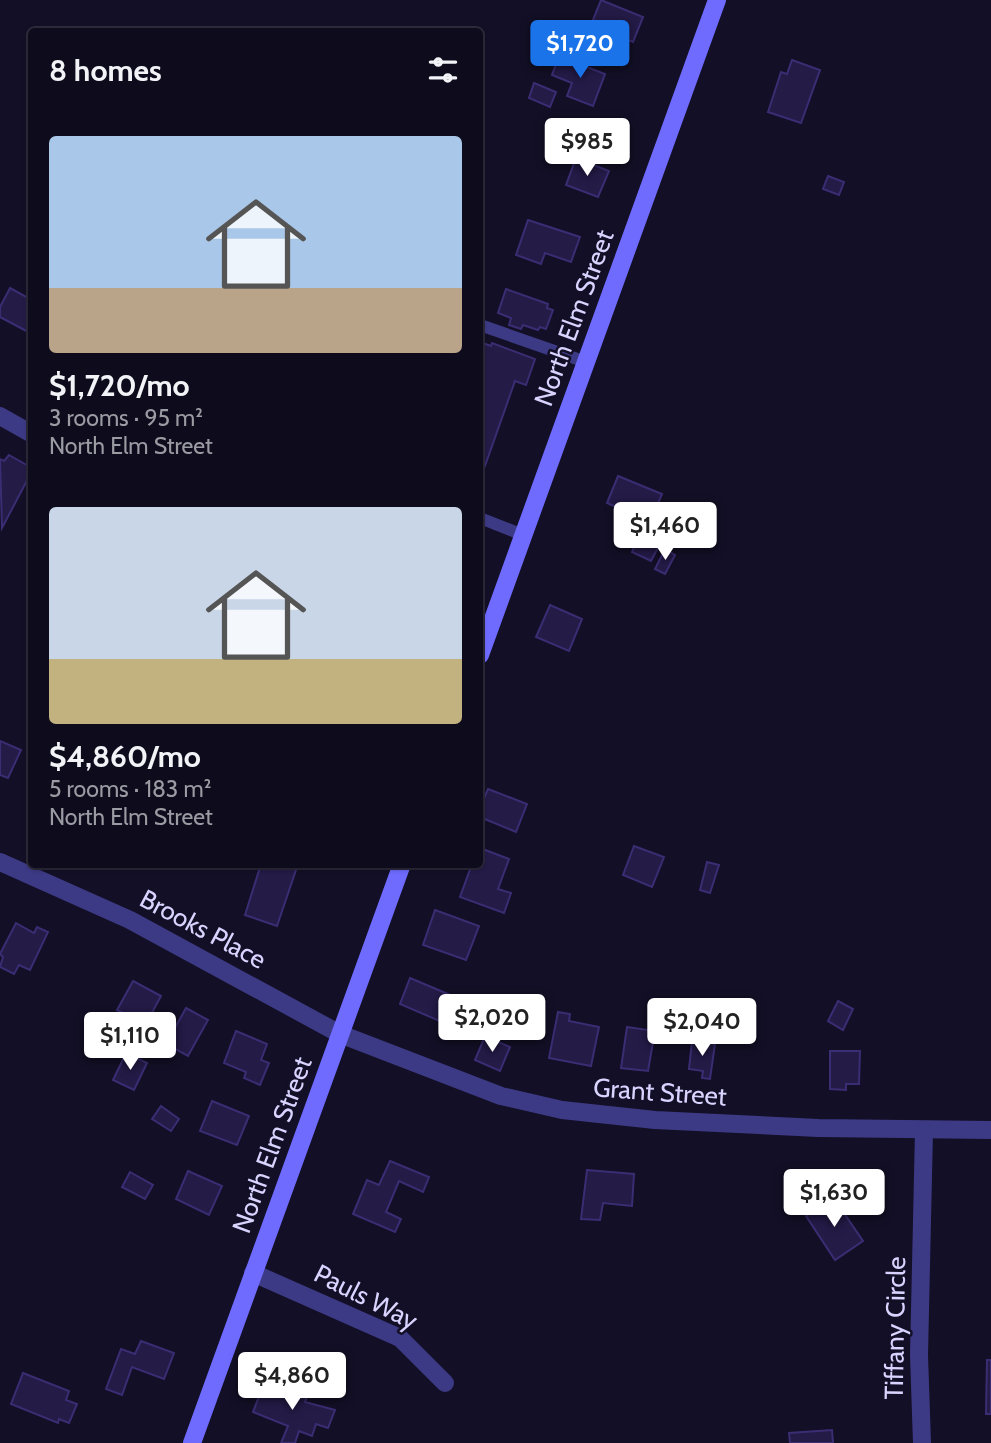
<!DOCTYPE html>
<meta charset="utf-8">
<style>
body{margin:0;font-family:Cabin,sans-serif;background:#1c1929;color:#f1f3f6;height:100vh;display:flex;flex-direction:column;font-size:26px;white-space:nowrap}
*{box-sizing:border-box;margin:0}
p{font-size:23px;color:#9b9ba3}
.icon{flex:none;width:38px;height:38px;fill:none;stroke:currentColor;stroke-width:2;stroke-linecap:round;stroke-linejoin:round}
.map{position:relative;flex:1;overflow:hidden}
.details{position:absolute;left:28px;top:28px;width:455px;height:840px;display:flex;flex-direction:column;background:#0e0b1c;border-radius:7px;box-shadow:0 2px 5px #0004,0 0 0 2px #2e2b3b}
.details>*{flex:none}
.price{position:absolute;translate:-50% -60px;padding:0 16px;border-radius:7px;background:#fff;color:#222;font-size:23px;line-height:46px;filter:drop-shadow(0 2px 4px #0008)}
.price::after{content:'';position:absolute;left:50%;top:42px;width:21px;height:16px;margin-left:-10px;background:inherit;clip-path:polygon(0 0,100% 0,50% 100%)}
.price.selected{background:#1a73e8;color:#fff}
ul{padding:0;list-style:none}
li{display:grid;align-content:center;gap:14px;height:371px;padding:0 21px}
li span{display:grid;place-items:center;height:217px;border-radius:7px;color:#555}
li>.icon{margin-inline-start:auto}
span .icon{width:126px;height:126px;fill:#fffc;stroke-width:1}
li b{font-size:30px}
h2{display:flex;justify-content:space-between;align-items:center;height:84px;padding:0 21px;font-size:30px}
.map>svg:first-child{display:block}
.building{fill:#241b47;stroke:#3b2d73;stroke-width:2}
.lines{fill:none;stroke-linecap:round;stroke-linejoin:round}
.service{stroke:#3d3a85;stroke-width:12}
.minor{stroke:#3d3a85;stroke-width:18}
.secondary{stroke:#6f6bff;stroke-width:18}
.labels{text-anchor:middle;stroke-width:5;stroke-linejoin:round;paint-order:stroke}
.street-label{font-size:26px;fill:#d9d4ff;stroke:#130f26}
</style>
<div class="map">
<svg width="991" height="1443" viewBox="0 0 991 1443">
<rect width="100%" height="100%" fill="#130f26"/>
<g class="building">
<polygon points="601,0 643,17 633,42 591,25"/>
<polygon points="559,56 605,74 593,106 567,96 572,83 552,75"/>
<polygon points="792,60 820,70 801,123 768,112 781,72 787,74"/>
<polygon points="534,83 556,92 550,107 529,98"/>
<polygon points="576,158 609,171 598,197 566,185"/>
<polygon points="828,176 844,182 839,195 823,189"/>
<polygon points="528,220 580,237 571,262 545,253 541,264 516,255"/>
<polygon points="10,288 32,300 32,334 0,317 0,307"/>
<polygon points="506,289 548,304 547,308 553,310 546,329 540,327 538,330 523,325 521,329 509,325 511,318 498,313"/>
<polygon points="480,342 491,346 492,343 535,359 526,385 515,381 480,480"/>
<polygon points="9,455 32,468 32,471 2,528 0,459 4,461"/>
<polygon points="618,476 662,494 650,522 607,503"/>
<polygon points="640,534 660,544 651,561 632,552"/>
<polygon points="665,549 675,555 665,574 655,569"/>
<polygon points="550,605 582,619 569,651 536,637"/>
<polygon points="0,741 21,750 8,778 0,775"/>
<polygon points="488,789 527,804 516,832 480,817 480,802 482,803"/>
<polygon points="634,846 664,857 652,887 623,875"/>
<polygon points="480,848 509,859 498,889 511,893 504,913 460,897 472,864 480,864"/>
<polygon points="707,862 719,865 710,893 700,890"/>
<polygon points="261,864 298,864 277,926 245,915"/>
<polygon points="435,910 479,926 466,960 423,945"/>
<polygon points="16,923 34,933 37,927 48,932 30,970 19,965 14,974 0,967 3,957 0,954"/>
<polygon points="410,978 460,999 449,1025 400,1004"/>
<polygon points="133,981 161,996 140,1035 127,1028 133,1018 117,1010"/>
<polygon points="838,1001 853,1009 843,1030 828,1021"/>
<polygon points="186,1008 208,1020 188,1056 166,1044"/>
<polygon points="558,1012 570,1014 569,1021 599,1027 591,1066 549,1058"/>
<polygon points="627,1027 655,1031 648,1071 621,1068"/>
<polygon points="236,1031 267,1044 261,1060 269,1063 260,1085 244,1078 246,1072 224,1063"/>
<polygon points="485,1036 510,1047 500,1071 475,1060"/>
<polygon points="692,1041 715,1044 710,1079 702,1078 703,1071 689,1069"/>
<polygon points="830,1051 860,1051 859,1084 846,1084 846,1090 830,1089"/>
<polygon points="126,1053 147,1063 134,1090 113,1080"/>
<polygon points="212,1101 249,1116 237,1145 200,1131"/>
<polygon points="161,1106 179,1119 171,1131 152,1119"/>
<polygon points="390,1161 429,1177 423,1192 399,1181 386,1212 401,1219 395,1232 353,1214 367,1180 379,1185"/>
<polygon points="587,1170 634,1174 632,1206 603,1203 600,1220 581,1219"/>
<polygon points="188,1171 222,1186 209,1215 176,1199"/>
<polygon points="130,1172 153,1185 145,1199 122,1187"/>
<polygon points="833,1197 863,1241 835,1260 806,1216"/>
<polygon points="141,1341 174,1353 164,1379 132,1367 122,1395 106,1389 121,1349 135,1354"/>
<polygon points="987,1360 991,1360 991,1414 986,1414"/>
<polygon points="23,1373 69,1391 66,1400 77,1404 69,1423 59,1419 58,1423 11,1404"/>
<polygon points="280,1384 308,1394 305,1402 335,1410 328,1428 316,1424 312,1436 299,1431 295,1443 281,1443 288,1426 253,1412 263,1386 277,1392"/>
<polygon points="832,1430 833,1443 790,1443 789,1433"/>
</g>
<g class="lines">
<g class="service">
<polyline points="480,325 586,362"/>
<polyline points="480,518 523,535"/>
</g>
<g class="minor">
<polyline points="0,416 32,434"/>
<polyline points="0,862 130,920 340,1034 501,1096 562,1110 655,1120 818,1128 991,1130"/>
<polyline points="253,1273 400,1338 445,1383"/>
<polyline points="922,1443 919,1355 924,1131"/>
</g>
<g class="secondary">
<polyline points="480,655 717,0"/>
<polyline points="192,1443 402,864"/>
</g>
</g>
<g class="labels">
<g class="street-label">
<text transform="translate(574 318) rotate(-70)" y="9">North Elm Street</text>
<text transform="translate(203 929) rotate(28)" y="9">Brooks Place</text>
<text transform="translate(660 1092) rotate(4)" y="9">Grant Street</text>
<text transform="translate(272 1145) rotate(-70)" y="9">North Elm Street</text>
<text transform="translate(366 1297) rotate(27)" y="9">Pauls Way</text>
<text transform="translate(895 1328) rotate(-89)" y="9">Tiffany Circle</text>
</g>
</g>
</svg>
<b class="price selected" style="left:580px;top:80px">$1,720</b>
<b class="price" style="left:587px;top:178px">$985</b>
<b class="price" style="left:665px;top:562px">$1,460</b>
<b class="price" style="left:492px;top:1054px">$2,020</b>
<b class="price" style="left:702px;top:1058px">$2,040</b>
<b class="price" style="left:130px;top:1072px">$1,110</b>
<b class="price" style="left:834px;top:1229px">$1,630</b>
<b class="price" style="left:292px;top:1412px">$4,860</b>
<section class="details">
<h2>8 homes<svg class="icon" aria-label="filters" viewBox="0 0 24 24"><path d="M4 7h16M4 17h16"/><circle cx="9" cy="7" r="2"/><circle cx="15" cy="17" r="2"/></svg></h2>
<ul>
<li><span style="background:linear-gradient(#a9c7e8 70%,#b9a48a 0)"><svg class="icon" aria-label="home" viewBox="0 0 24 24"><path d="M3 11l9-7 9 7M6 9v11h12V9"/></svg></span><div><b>$1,720/mo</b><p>3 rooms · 95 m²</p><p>North Elm Street</p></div></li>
<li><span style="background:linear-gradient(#c9d6e8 70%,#c2b280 0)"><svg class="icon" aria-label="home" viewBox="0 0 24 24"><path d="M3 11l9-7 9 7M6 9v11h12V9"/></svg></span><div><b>$4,860/mo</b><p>5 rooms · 183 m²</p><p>North Elm Street</p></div></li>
</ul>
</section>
</div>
